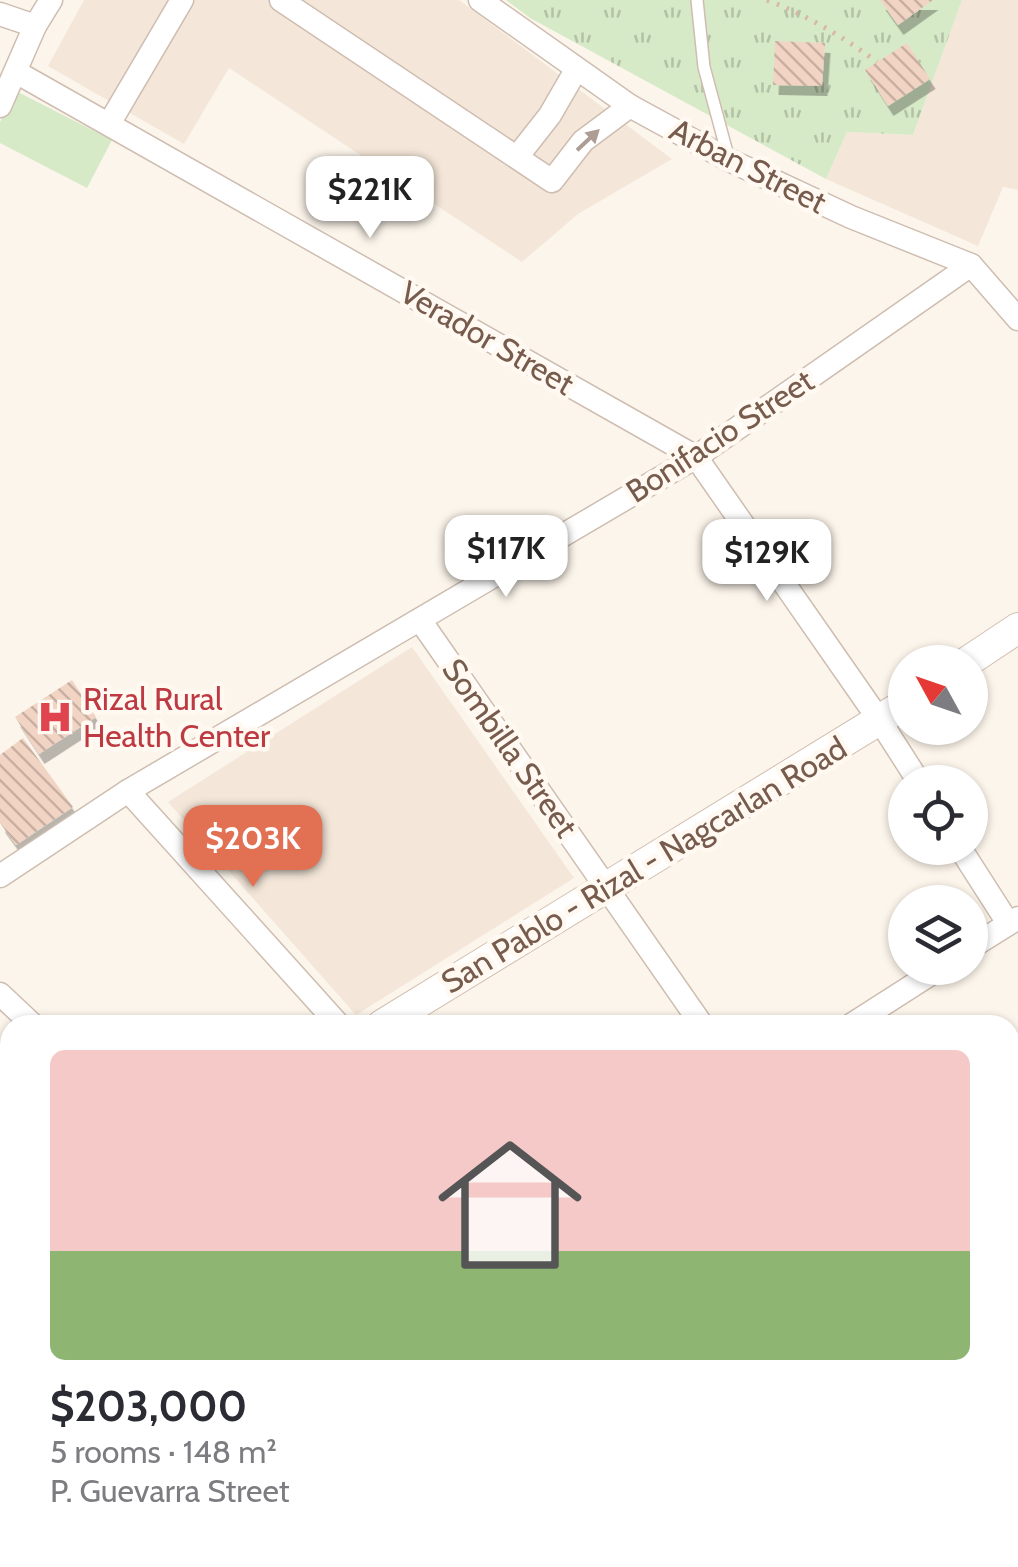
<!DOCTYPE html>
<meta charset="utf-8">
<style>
body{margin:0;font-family:Cabin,sans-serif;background:#f7f7f7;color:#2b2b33;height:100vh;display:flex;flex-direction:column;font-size:38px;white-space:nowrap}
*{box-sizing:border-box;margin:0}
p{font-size:32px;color:#7c7c81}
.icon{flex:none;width:55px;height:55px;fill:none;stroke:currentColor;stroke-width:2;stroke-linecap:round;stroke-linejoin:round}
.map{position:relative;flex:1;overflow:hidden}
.drawer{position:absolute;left:0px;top:1015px;width:1020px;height:552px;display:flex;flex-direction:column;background:#fff;border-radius:30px 30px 0 0;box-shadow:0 2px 8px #0004}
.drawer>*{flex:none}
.needle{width:65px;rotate:310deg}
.fabs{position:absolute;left:888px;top:645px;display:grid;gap:20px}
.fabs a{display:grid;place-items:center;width:100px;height:100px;border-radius:50%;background:#fff;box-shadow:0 2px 8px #0004;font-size:50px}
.price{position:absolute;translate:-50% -85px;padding:0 22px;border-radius:20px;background:#fff;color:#222;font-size:32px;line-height:65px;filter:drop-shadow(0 2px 5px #0008)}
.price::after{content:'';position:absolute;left:50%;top:60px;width:30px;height:22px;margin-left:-15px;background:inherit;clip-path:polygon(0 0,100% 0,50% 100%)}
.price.selected{background:#e27154;color:#fff}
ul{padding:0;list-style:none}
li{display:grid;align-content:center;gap:20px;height:530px;padding:0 50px}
li span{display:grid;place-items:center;height:310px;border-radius:15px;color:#555}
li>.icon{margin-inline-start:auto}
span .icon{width:180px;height:180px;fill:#fffc;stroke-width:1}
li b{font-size:42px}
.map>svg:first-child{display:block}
.residential{fill:#f4e7d9}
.grass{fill:url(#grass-tufts)}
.pitch{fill:#d7eac8}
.building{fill:url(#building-back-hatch);filter:url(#shadow)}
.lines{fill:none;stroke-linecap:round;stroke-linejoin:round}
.service-casing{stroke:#cebdb0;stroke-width:14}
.minor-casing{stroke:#cebdb0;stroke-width:25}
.secondary-casing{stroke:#d4bfb0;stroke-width:32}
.path{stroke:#d7b7a5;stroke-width:5;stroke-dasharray:2.5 8;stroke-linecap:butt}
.service{stroke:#fff;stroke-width:11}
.minor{stroke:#fff;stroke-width:22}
.secondary{stroke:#fff;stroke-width:30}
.oneway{fill:#ad9d95}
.labels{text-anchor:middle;stroke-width:9;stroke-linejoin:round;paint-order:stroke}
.street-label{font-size:32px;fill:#775c4e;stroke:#fff9f1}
.health-label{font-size:32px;fill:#be3a42;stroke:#fff9f1;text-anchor:start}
</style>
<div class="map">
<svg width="1018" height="1567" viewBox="0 0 1018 1567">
<defs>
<pattern id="grass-tufts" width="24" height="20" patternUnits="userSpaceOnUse" patternTransform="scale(2.5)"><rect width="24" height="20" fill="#d7eac8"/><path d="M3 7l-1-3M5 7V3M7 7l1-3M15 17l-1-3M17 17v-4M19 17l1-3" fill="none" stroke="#b3c1a5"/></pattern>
<pattern id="building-back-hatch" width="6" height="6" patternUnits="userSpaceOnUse" patternTransform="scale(2.5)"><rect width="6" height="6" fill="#f1d4c3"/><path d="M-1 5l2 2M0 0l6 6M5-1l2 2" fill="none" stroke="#c8afa1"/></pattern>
<filter id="shadow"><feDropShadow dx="5.5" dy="10" stdDeviation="0" flood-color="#0004"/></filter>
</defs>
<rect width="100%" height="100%" fill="#fcf5eb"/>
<g class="residential">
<polygon points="84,0 459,0 672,159 578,214 522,262 229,68 184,144 48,66"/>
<polygon points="962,0 1018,0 1018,190 1003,187 978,246 826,179 847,132 913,135"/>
<polygon points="412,647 574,878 356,1015 168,802"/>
</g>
<polygon class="grass" points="506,0 962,0 913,135 847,132 826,179 530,18"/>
<polygon class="pitch" points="16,91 112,140 87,188 0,143 0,122"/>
<g class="building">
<polygon points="880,0 933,0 898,25"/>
<polygon points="775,41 825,43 822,86 773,85"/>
<polygon points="907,43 930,79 888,106 865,70"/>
<polygon points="72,680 96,717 39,754 15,717"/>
<polygon points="23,738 73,807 16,845 0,823 0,755"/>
</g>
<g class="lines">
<defs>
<polyline id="service" points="697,0 704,67 728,156"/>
<g id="minor">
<polyline points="281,0 552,181 583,141 630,106"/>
<polyline points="480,0 630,106 729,160 851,217 971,265 1018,319"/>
<polyline points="0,14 35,26"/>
<polyline points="16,72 696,457 880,721 919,782"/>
<polyline points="0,106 35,26 51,0"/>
<polyline points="109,124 182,0"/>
<polyline points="517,157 550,115 576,70"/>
<polyline points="420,620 702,1025"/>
<polyline points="128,791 339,1025"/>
<polyline points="960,848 1008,923"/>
<polyline points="0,876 128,791 696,457 971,265"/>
<polyline points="970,948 1018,918"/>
<polyline points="0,994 33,1025"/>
<polyline points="851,1025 940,968"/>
<polyline points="0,1418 10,1428"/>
<polyline points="125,1558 134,1567"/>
<polyline points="784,1558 791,1567"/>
<polyline points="287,1567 293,1558"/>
</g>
<g id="secondary">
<polyline points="967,662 1018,628"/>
<polyline points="382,1025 905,704"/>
<polyline points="0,1264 10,1258"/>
</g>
</defs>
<use href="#service" class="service-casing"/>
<use href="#minor" class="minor-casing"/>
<use href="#secondary" class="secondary-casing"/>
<path class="path" d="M767,0C808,16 842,36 877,62"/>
<use href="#service" class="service"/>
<use href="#minor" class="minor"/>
<use href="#secondary" class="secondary"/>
</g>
<defs><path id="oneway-solid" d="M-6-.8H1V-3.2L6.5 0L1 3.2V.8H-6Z" transform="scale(2.5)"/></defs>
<use class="oneway" href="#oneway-solid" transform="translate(588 140) rotate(-43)"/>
<defs>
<symbol id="hospital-bare" viewBox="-9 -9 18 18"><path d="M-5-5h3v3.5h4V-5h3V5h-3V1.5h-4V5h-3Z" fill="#e0444e" stroke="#fff9f1" stroke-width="2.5" paint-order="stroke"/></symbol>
</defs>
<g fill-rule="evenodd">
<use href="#hospital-bare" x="30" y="692" width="50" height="50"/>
</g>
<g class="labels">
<g class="street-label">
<text transform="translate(748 166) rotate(27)" y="11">Arban Street</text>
<text transform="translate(487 338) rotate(30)" y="11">Verador Street</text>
<text transform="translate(720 436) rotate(-33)" y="11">Bonifacio Street</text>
<text transform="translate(510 748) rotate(55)" y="11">Sombilla Street</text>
<text transform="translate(644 865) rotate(-31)" y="11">San Pablo - Rizal - Nagcarlan Road</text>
</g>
<g class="health-label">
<text x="83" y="710">Rizal Rural<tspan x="83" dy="37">Health Center</tspan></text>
</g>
</g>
</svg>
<div class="fabs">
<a><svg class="needle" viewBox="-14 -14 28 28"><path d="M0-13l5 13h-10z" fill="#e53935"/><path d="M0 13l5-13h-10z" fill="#7c7c81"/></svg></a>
<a><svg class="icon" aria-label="locate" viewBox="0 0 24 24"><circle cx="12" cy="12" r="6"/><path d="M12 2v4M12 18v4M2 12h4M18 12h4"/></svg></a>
<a><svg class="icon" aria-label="layers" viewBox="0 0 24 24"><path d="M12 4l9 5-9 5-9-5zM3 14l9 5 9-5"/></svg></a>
</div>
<b class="price" style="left:370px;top:241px">$221K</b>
<b class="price" style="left:506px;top:600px">$117K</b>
<b class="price" style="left:767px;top:604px">$129K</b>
<b class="price selected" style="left:253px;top:890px">$203K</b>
<section class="drawer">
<ul>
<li><span style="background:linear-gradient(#f6c9c9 65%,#8fb573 0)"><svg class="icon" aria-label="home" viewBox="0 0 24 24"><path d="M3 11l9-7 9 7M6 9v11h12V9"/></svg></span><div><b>$203,000</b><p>5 rooms · 148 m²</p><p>P. Guevarra Street</p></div></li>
</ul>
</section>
</div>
